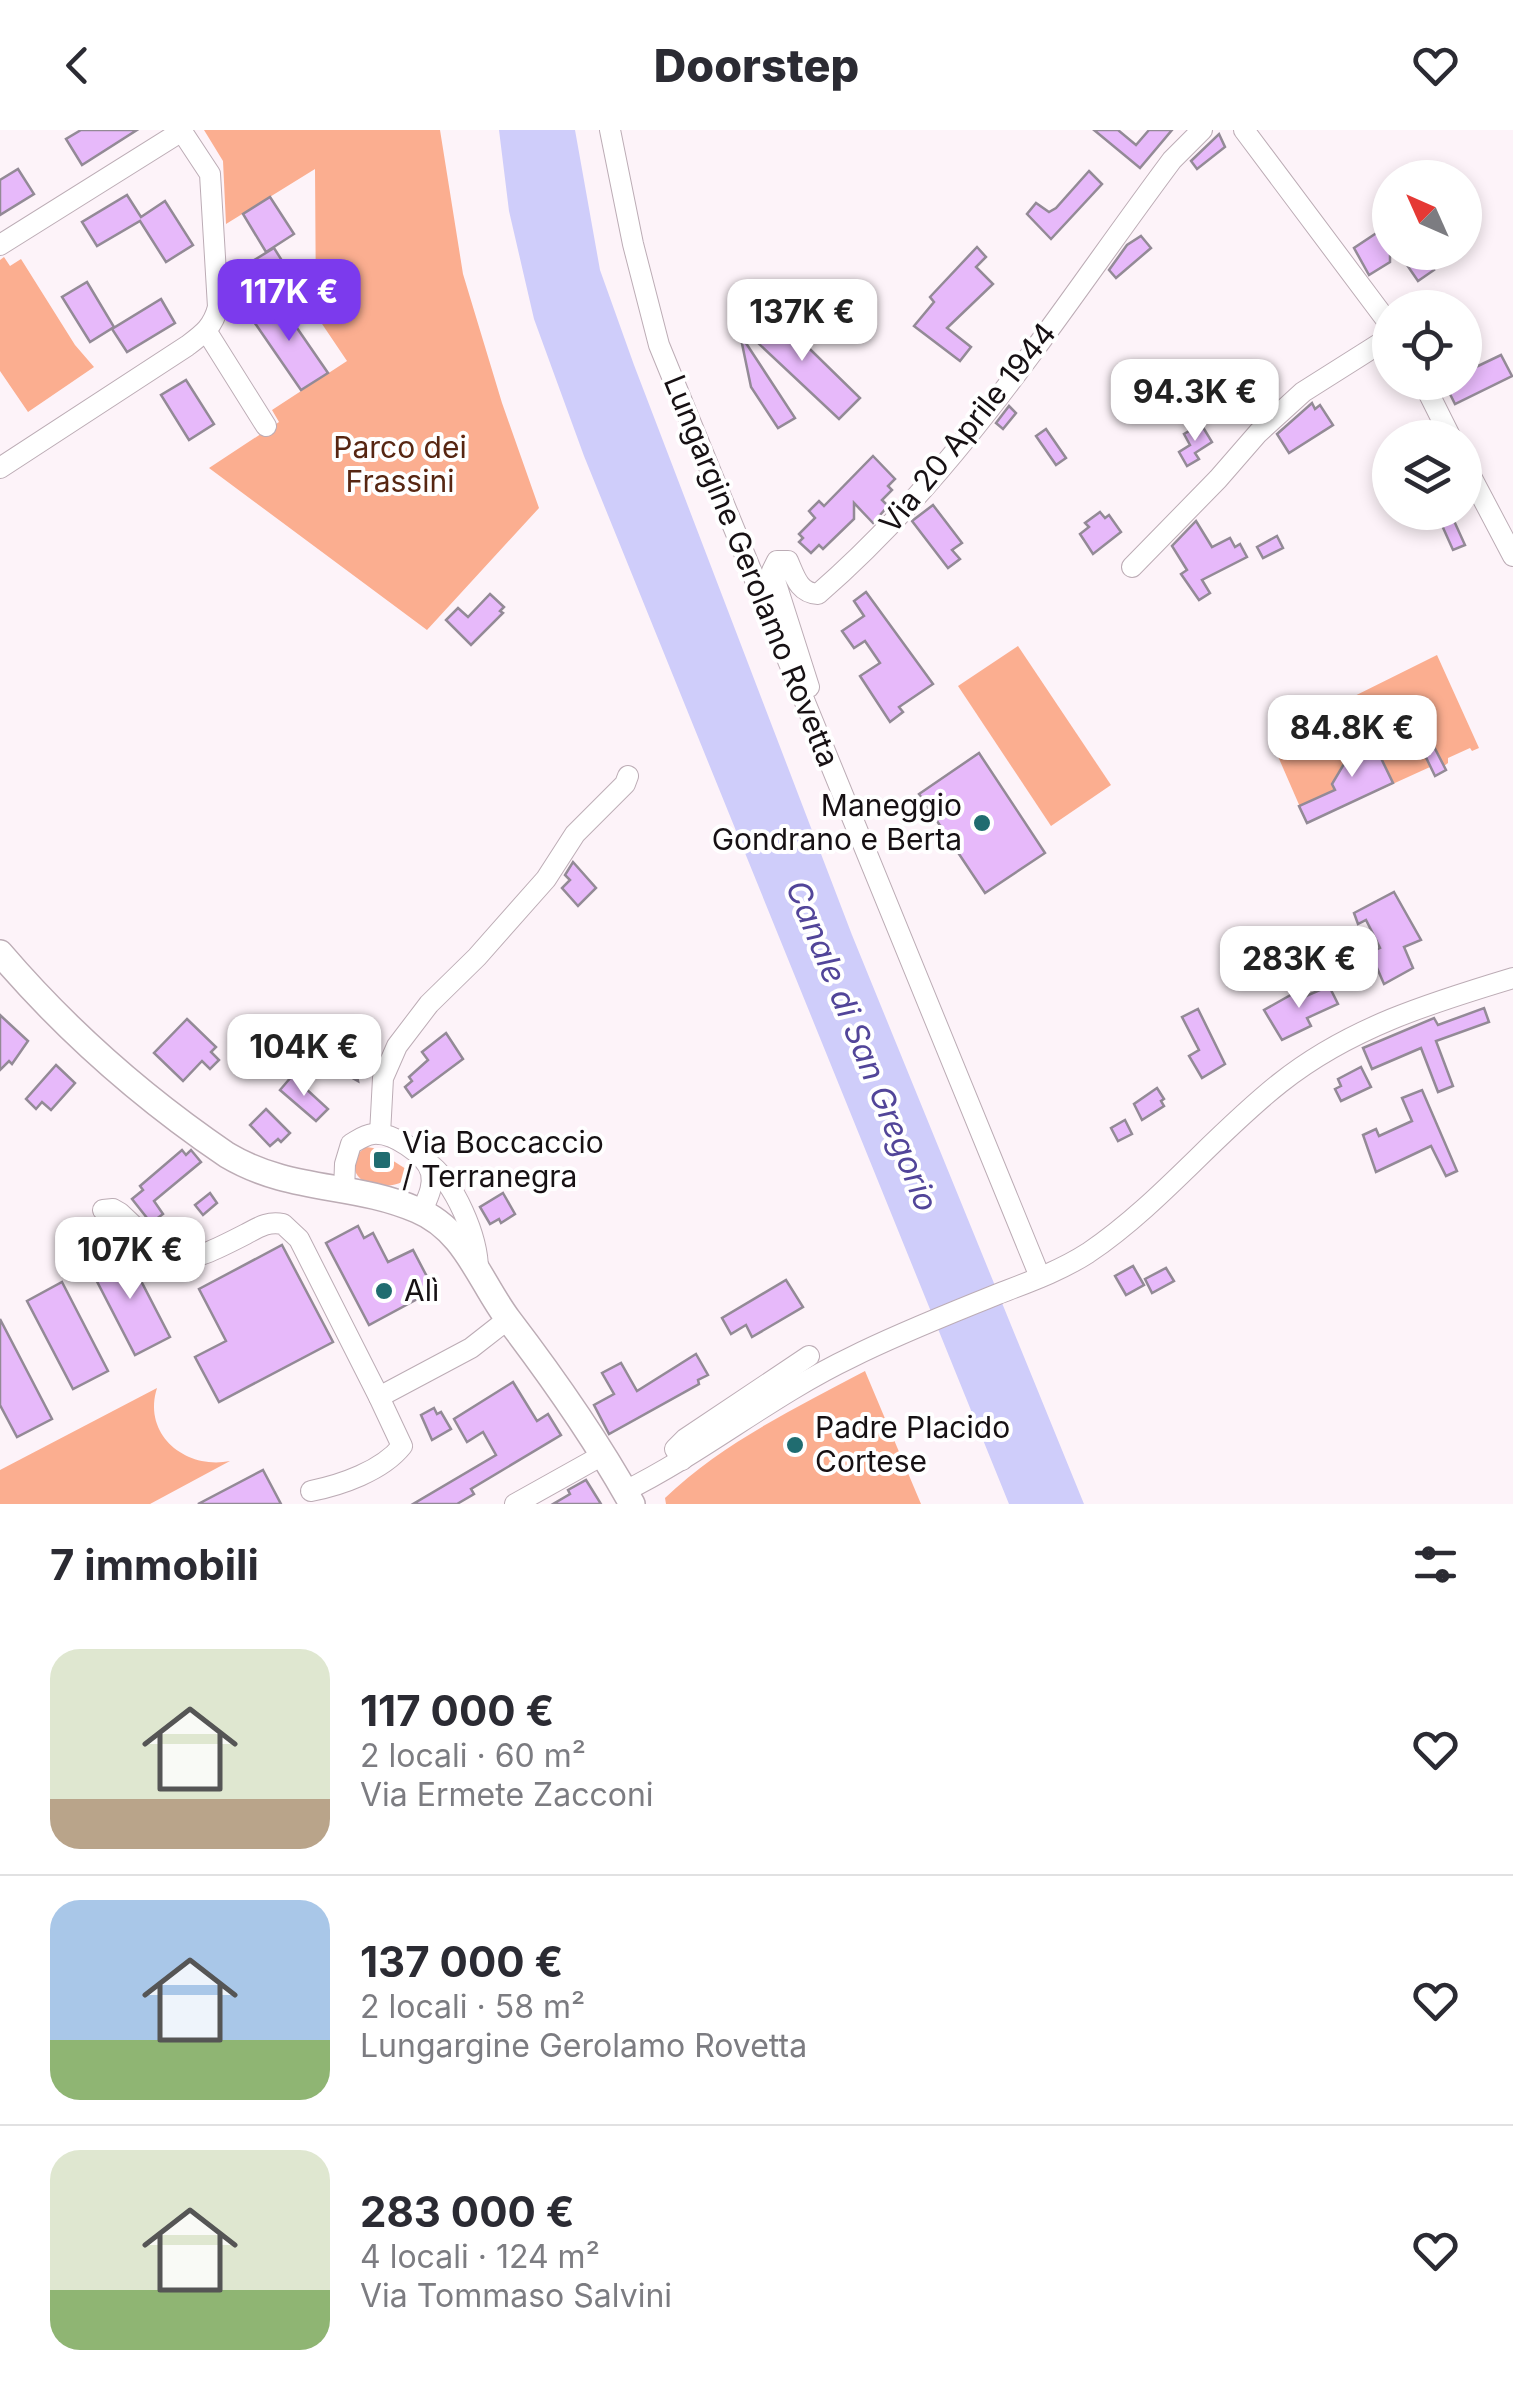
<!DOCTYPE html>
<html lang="it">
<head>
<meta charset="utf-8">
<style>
	:root { --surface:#fff; --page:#f7f7f7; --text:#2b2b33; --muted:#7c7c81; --line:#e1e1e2; --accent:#7c3aed }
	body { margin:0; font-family:Inter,sans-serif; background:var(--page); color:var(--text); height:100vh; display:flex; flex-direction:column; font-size:38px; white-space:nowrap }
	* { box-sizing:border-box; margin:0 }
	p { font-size:32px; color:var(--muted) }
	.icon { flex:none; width:55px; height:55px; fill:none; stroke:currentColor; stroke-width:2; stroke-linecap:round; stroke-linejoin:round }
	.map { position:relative; height:1374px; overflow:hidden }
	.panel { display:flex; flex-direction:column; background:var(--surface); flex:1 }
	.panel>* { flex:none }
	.needle { width:65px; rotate:315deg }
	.tools { position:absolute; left:1372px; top:30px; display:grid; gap:20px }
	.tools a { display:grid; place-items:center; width:110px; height:110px; border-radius:50%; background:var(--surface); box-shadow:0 5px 15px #0003; font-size:50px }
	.price { position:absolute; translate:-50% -85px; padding:0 22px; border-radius:20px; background:#fff; color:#222; font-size:32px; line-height:65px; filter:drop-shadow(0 2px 5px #0008) }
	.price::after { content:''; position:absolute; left:50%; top:60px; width:30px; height:22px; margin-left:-15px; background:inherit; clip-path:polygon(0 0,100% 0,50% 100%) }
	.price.active { background:var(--accent); color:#fff }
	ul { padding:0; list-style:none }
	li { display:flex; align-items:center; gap:30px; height:250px; padding:0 50px }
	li+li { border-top:2px solid var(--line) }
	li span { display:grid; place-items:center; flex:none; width:280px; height:200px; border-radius:30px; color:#555 }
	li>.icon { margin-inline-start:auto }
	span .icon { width:120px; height:120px; fill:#fffc; stroke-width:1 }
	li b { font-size:42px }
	h2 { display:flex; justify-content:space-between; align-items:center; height:120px; padding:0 50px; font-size:42px }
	header { display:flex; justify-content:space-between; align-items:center; height:130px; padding:0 50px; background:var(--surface); font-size:45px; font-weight:800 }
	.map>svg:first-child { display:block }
</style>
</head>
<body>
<header><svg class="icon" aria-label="back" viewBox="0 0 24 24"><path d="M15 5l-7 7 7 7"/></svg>Doorstep<svg class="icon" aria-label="heart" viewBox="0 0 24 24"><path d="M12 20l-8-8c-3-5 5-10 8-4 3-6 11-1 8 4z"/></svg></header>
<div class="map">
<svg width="1513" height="1374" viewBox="0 0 1513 1374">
	<rect width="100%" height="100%" fill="#fdf3f9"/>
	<!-- green -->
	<g fill="#fbae90">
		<path d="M204 0H440L463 144 502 273 539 378 427 500 209 338 279 292 272 280 347 231 316 185 315 39 226 94 223 31Z"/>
		<path d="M4 127 10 136 21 129 75 215 94 237 28 282 0 241V130Z"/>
		<path d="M1018 516 1111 655 1051 696 958 556Z"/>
		<path d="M1437 525 1479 618 1472 621 1470 618 1448 628V633L1444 636 1446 640 1435 646 1430 637 1307 693 1270 608Z"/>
		<path d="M366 1017 373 1018 406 1039 409 1047C399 1059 364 1060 356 1043 354 1038 355 1030 356 1025Z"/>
		<path d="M865 1241 921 1374H666L665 1368C722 1313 796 1278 865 1241Z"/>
		<path d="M157 1258C142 1305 186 1340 230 1331L150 1374H0V1340Z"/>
	</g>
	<!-- water -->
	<path fill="#cfcdfa" d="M499 0H575L600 140 634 235 852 805 1084 1374H1009L584 326 534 189 509 81Z"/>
	<!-- building -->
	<g fill="#e7b9fa" stroke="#938a96" stroke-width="2.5">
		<path d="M81 0H137L82 35 66 9Z"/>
		<path d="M1094 0H1118L1136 15 1149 0H1172L1140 38Z"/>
		<path d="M1219 4 1225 17 1197 39 1191 31Z"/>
		<path d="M18 39 34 64 0 85V50Z"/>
		<path d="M1089 41 1102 54 1051 109 1027 84 1036 73 1049 82 1056 78Z"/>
		<path d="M127 65 141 87 165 71 193 115 166 132 140 91 97 116 82 92Z"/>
		<path d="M270 67 294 104 266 122 243 84Z"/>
		<path d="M1390 94V132L1369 145 1354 118Z"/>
		<path d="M1141 106 1151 118 1116 148 1109 140 1127 115Z"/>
		<path d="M977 117 986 127 976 137 993 154 947 198 971 217 960 231 914 196 934 172 930 167Z"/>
		<path d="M274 118 298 156 270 173 246 135Z"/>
		<path d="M1398 122H1422L1434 140 1418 151Z"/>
		<path d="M87 152 114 197 90 212 62 167Z"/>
		<path d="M161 169 175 193 127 222 112 199Z"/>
		<path d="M277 169 328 243 301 260 250 186Z"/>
		<path d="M773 183 860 268 839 289 741 197Z"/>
		<path d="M740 204 795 288 778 298 751 257Z"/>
		<path d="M1465 210 1478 236 1501 225 1512 246 1455 274 1444 252H1465Z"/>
		<path d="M186 250 214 294 189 310 161 265Z"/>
		<path d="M1312 273 1315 279 1320 275 1333 295 1289 323 1277 304Z"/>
		<path d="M1009 276 1016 283 1003 299 996 293Z"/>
		<path d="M1201 294 1212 312 1195 323 1199 329 1187 336 1179 322 1190 315 1184 304Z"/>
		<path d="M1046 299 1066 328 1056 335 1036 306Z"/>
		<path d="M873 326 895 349 888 356 892 360 882 370 888 376 873 393 854 373V389L823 419 819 415 811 423 799 412 803 408 799 404 815 388 809 381 819 371 824 376Z"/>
		<path d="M933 375 962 413 952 420 960 429 948 438 912 391Z"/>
		<path d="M1100 382 1105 388 1109 385 1121 402 1093 424 1080 404 1089 397 1085 393Z"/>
		<path d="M1436 382H1450L1465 415 1453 420Z"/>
		<path d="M1196 391 1212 417 1230 408 1235 417 1240 414 1247 427 1202 450 1210 463 1199 470 1181 444 1187 440 1172 416Z"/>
		<path d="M1277 406 1283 418 1263 428 1257 417Z"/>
		<path d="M866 462 933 554 899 577 903 582 890 592 860 546 880 533 865 511 854 518 842 501 864 486 854 471Z"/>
		<path d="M490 464 504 477 500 481 503 483 471 515 446 490 458 478 468 487Z"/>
		<path d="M1345 569 1355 590 1341 596 1331 575Z"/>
		<path d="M1366 597 1393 653 1307 693 1299 676 1335 660 1332 654Z"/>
		<path d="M1429 607 1446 640 1435 646 1419 613Z"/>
		<path d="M979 623 1045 723 985 763 919 664Z"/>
		<path d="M573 732 596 758 578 776 562 758 570 750 565 745Z"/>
		<path d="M1394 762 1421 810 1404 817 1413 838 1384 854 1377 838 1337 855 1330 840 1380 818 1366 790 1358 794 1354 783Z"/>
		<path d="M1329 856 1338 874 1307 888 1311 896 1282 910 1264 880 1296 862 1299 869Z"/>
		<path d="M1484 878 1489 892 1436 911 1453 956 1438 962 1421 918 1372 939 1363 918 1434 888 1438 895Z"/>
		<path d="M1198 879 1225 934 1202 948 1189 926 1199 920 1182 887Z"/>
		<path d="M0 885 28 911 12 934 9 931 0 940Z"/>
		<path d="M187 889 216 917 211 922 219 930 210 939 202 931 183 951 154 923Z"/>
		<path d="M446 903 463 929 412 967 405 957 412 951 409 947 428 930 422 922Z"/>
		<path d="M314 909 318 913 321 909 336 923 343 910 374 927 367 939 362 936 357 946 358 951 322 931 302 951 285 934Z"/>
		<path d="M56 935 75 953 51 980 42 972 36 979 26 969Z"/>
		<path d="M1361 937 1371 957 1341 971 1335 959 1341 956 1338 949Z"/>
		<path d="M292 946 328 979 316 991 280 960Z"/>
		<path d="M1157 958 1164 969 1161 971 1164 976 1142 990 1134 974Z"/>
		<path d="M1422 960 1457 1041 1446 1046 1431 1016 1376 1042 1363 1005 1376 999 1379 1006 1412 991 1402 968Z"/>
		<path d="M266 979 290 1003 281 1012 278 1009 270 1016 250 995Z"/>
		<path d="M1125 990 1132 1004 1118 1011 1111 998Z"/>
		<path d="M182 1020 186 1025 191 1020 201 1032 154 1071 163 1084 151 1093 132 1069 143 1060 140 1056Z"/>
		<path d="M210 1063 217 1073 203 1085 195 1075Z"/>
		<path d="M503 1063 515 1084 501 1093 499 1089 490 1094 480 1077Z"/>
		<path d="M358 1096 364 1108 373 1103 388 1132 413 1120 434 1160 369 1195 326 1113Z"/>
		<path d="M282 1115 333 1212 219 1272 195 1227 226 1211 199 1159Z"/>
		<path d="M124 1118 170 1207 135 1225 89 1136Z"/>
		<path d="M1133 1136 1144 1155 1126 1165 1115 1146Z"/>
		<path d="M1166 1138 1174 1151 1152 1163 1145 1149Z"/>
		<path d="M786 1150 803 1177 752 1207 746 1195 731 1204 722 1188Z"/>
		<path d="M62 1152 108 1241 73 1259 27 1171Z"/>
		<path d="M0 1189 52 1289 17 1307 0 1275Z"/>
		<path d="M696 1224 708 1245 698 1250 699 1254 609 1304 594 1275 614 1264 602 1243 621 1233 637 1261Z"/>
		<path d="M513 1252 537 1291 548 1284 561 1305 471 1359 474 1364 457 1374H413L496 1325 483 1302 467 1312 454 1289Z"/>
		<path d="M434 1278 437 1284 441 1282 451 1299 432 1310 421 1285Z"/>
		<path d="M263 1340 281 1374H198Z"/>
		<path d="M586 1350 601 1374H553L570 1364 568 1360Z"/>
	</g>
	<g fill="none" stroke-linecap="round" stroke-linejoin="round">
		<defs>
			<g id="minor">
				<path d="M610 0 633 114 659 215 1040 1147"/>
				<path d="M1244 0 1390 195"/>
				<path d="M0 115 182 1"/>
				<path d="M207 202 266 296"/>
				<path d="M1423 252 1451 308"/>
				<path d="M1465 335 1513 426"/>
				<path d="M0 338 187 216C203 204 213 197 218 177L210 44 181 0"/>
				<path d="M1132 437 1218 349 1258 303 1303 262 1390 207"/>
				<path d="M809 557 772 441 777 431H788C795 447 799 463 818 464 960 341 1060 180 1172 30L1202 0"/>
				<path d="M380 1004 383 948 397 916 429 874 477 827 546 749 575 704 625 654 628 646"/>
				<path d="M427 1032C455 1052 478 1107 478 1140"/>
				<path d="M344 1061 345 1034 351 1014C358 1010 364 1005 373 1004 392 1002 426 1024 431 1043 434 1057 427 1069 422 1081"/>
				<path d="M103 1080 113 1079 120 1083C177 1137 176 1140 246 1104 259 1097 268 1091 283 1094L299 1109 379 1267 471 1218 508 1189"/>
				<path d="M682 1330 675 1319 685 1309 809 1226"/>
				<path d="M311 1361C341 1355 382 1341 402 1316L379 1267"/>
				<path d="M625 1361C704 1322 772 1265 852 1227 900 1203 949 1184 998 1164 1029 1152 1060 1141 1088 1123 1159 1075 1213 1006 1280 953 1349 898 1430 873 1513 848"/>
				<path d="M515 1374 601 1326"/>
			</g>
			<path id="tertiary" d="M0 823C66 900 143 968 227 1025 291 1063 352 1052 417 1080 465 1100 479 1150 508 1189 553 1248 596 1309 632 1374"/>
		</defs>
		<!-- minor casing -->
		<use href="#minor" stroke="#bcacb5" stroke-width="22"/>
		<!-- tertiary casing -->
		<use href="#tertiary" stroke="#bcacb5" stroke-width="28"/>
		<!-- minor -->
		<use href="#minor" stroke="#fff" stroke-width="20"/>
		<!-- tertiary -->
		<use href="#tertiary" stroke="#fff" stroke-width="25"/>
	</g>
	<!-- markers -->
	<g fill="#206c70" stroke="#fff" stroke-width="4">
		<circle cx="982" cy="693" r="10"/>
		<rect x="372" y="1020" width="20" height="20" rx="5"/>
		<circle cx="384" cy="1161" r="10"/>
		<circle cx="795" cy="1315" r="10"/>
	</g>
	<g text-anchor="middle" stroke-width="8" stroke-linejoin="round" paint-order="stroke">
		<!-- street labels -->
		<g font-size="30" fill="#171114" stroke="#fff">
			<text transform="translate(968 298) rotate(-51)" y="10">Via 20 Aprile 1944</text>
			<text transform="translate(751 441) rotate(68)" y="10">Lungargine Gerolamo Rovetta</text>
		</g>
		<!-- park labels -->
		<g font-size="30" fill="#572612" stroke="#fff">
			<text x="400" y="328">Parco dei<tspan x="400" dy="34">Frassini</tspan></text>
		</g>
		<!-- poi labels -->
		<g font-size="30" fill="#171114" stroke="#fff" text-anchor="start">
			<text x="962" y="686" text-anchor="end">Maneggio<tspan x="962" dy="34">Gondrano e Berta</tspan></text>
			<text x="402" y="1023">Via Boccaccio<tspan x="402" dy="34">/ Terranegra</tspan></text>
			<text x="404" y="1171">Alì</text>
			<text x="815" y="1308">Padre Placido<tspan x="815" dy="34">Cortese</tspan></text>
		</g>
		<!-- water labels -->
		<g font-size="32" font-style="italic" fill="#524599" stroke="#fff">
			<text transform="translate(862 916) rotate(68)" y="11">Canale di San Gregorio</text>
		</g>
	</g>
</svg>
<div class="tools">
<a><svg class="needle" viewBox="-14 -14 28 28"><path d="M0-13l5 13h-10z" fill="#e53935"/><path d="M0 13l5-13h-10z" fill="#7c7c81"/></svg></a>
<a><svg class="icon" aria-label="locate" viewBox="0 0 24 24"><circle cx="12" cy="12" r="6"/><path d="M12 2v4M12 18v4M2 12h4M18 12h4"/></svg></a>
<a><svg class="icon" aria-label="layers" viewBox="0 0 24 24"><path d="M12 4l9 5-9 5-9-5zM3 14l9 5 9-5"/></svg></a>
</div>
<b class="price active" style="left:289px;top:214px">117K €</b>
<b class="price" style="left:802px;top:234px">137K €</b>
<b class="price" style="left:1195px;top:314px">94.3K €</b>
<b class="price" style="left:1352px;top:650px">84.8K €</b>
<b class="price" style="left:1299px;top:881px">283K €</b>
<b class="price" style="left:304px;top:969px">104K €</b>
<b class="price" style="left:130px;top:1172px">107K €</b>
</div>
<section class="panel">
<h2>7 immobili<svg class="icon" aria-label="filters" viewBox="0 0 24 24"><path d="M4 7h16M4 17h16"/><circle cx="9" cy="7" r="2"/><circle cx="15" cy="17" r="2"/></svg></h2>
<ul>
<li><span style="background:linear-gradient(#dfe7d0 75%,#b9a48a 0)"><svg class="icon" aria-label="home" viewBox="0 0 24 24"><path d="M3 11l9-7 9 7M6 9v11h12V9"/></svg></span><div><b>117 000 €</b><p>2 locali · 60 m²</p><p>Via Ermete Zacconi</p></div><svg class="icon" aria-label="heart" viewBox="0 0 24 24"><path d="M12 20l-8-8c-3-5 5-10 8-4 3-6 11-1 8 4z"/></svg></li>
<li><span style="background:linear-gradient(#a9c7e8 70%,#8fb573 0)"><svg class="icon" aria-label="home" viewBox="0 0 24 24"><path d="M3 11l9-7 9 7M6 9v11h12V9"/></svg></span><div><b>137 000 €</b><p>2 locali · 58 m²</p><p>Lungargine Gerolamo Rovetta</p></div><svg class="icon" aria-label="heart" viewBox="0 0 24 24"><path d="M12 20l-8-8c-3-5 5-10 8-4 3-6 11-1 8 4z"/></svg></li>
<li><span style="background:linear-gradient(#dfe7d0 70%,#8fb573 0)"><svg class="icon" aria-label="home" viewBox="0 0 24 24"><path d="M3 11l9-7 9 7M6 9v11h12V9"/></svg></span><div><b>283 000 €</b><p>4 locali · 124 m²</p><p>Via Tommaso Salvini</p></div><svg class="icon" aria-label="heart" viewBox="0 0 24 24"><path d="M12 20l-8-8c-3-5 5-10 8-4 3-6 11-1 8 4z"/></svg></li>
</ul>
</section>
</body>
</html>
